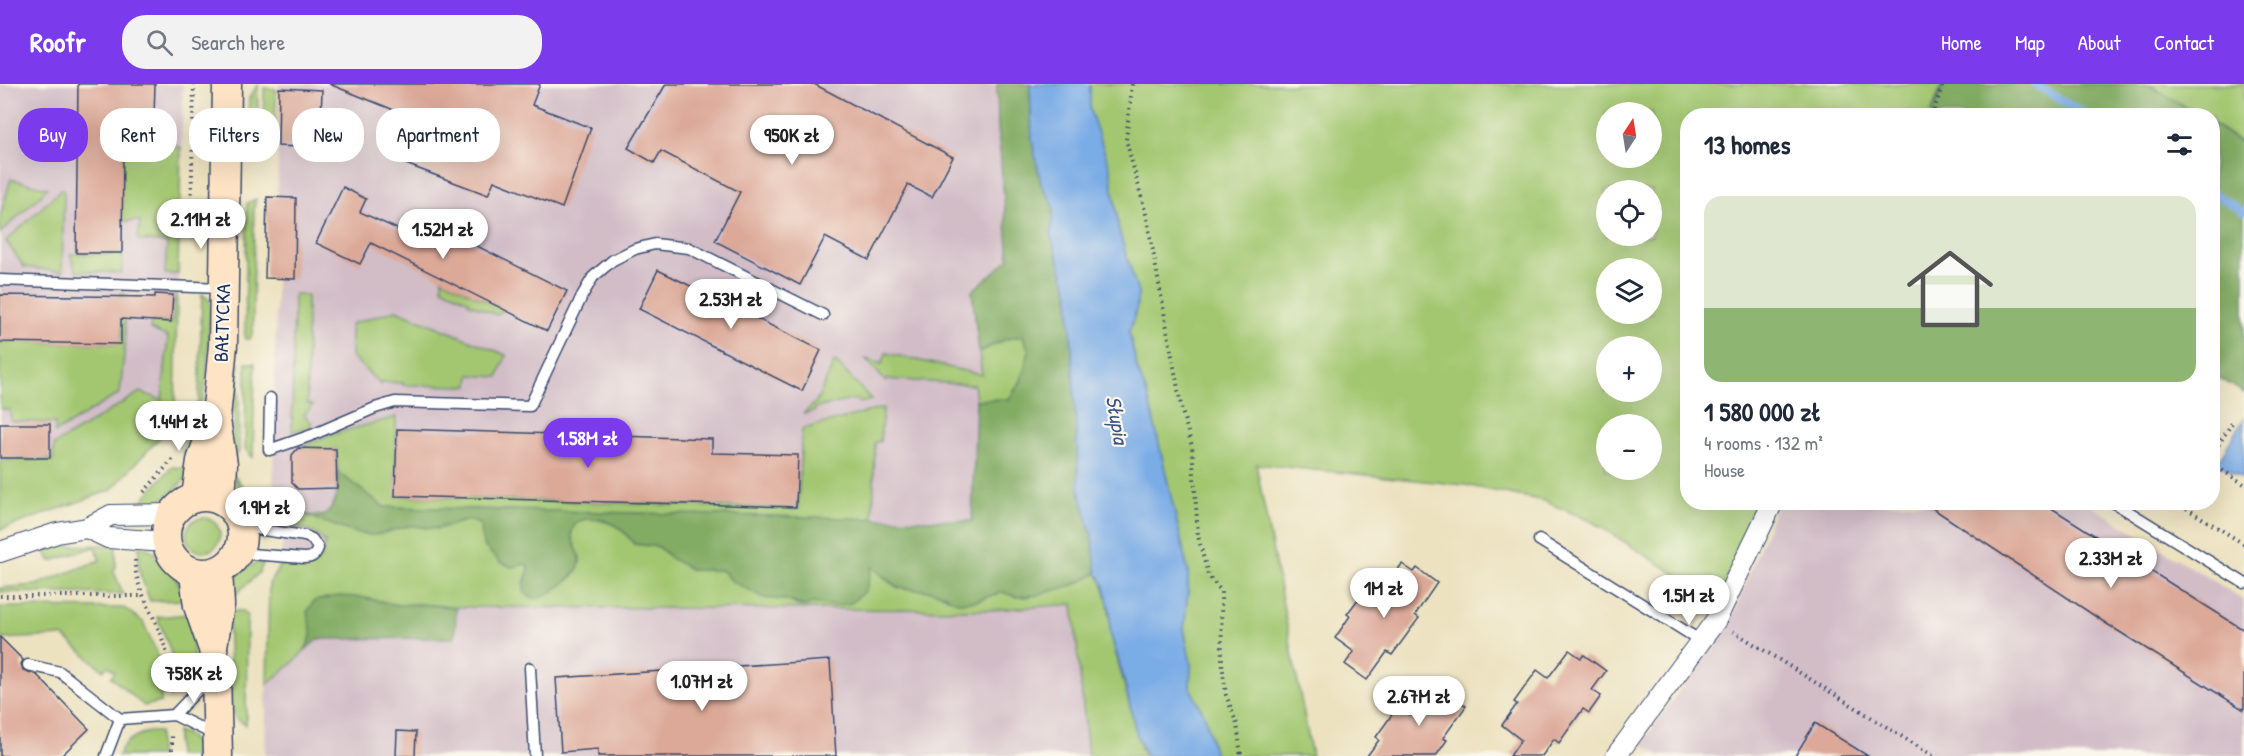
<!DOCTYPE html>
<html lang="en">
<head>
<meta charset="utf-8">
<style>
	:root { --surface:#fff; --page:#f2f2f3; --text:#1f2937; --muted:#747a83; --line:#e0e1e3; --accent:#7c3aed }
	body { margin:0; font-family:"Patrick Hand",sans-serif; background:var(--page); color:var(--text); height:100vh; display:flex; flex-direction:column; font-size:22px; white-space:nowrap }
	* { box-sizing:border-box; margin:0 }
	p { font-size:20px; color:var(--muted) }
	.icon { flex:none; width:33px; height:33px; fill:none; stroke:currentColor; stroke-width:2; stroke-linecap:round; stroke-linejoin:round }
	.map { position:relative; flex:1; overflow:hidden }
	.side { position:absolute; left:1680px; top:24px; width:540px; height:402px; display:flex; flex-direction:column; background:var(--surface); border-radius:24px; box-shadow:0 6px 24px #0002 }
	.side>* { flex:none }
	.hud { position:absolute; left:18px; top:24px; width:570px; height:54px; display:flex; gap:12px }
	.needle { width:39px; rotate:12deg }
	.controls { position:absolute; left:1596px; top:18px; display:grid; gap:12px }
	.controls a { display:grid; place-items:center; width:66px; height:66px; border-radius:50%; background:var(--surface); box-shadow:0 6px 24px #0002; font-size:30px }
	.price { position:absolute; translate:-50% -51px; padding:0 14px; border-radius:21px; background:#fff; color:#222; font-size:20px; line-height:39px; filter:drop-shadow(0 2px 3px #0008) }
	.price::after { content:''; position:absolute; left:50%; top:36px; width:18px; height:14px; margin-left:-9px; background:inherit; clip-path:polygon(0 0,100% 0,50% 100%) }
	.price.active { background:var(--accent); color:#fff }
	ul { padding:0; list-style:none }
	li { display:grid; align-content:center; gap:12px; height:318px; padding:0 24px }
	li+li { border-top:2px solid var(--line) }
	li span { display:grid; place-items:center; height:186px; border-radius:18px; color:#555 }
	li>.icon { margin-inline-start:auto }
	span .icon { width:108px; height:108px; fill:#fffc; stroke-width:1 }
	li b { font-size:26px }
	h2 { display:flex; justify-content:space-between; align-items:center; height:72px; padding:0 24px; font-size:26px }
	.pill { padding:0 21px; border-radius:24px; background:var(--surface); box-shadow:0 6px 24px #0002; font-size:21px; line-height:54px }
	.pill.active { background:var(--accent); color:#fff }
	header { display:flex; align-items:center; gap:36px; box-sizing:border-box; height:84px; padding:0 30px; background:var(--accent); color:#fff }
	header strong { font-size:28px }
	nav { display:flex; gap:33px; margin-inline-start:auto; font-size:21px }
	.search { width:420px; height:54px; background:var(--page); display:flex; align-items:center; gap:15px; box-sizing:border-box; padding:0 21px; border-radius:24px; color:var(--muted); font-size:22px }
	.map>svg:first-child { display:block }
</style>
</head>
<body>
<header>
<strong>Roofr</strong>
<div class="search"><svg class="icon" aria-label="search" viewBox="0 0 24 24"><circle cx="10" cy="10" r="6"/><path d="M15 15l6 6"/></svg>Search here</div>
<nav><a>Home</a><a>Map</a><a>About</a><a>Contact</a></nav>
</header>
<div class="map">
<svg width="2244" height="672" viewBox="0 0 2244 672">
	<rect width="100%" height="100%" fill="#fbf7ec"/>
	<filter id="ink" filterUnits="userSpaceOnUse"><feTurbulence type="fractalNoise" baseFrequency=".0167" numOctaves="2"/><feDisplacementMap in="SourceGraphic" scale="12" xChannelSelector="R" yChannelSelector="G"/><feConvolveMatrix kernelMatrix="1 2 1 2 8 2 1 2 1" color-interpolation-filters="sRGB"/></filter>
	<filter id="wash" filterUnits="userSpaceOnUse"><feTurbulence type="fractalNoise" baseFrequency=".008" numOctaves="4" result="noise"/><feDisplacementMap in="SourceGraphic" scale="24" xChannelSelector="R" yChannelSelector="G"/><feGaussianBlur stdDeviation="1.35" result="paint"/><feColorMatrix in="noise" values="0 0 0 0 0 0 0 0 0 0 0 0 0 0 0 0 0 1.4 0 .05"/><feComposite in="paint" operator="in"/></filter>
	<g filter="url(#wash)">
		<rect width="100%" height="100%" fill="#ece2c0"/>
		<!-- industrial -->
		<g fill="#d2bdc7">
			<path d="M0 0H183L175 337 111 406 0 446Z"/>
			<path d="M279 0H997L998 43 1009 167 993 525 1073 520 1088 672H265L269 500 280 481 284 443 282 435 273 422Z"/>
			<path d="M1777 419H2087L2244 516V672H1661L1642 660 1735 527Z"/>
		</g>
		<!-- green -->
		<g fill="#a3c771" stroke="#5f7b68" stroke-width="1.5" fill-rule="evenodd">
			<path d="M1090 0H1942L1930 31 1688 32V418L1756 419 1718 517 1593 438 1544 417 1465 401 1256 380 1312 672H1215L1205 632 1190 604 1191 581 1184 545 1188 507V487L1149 316 1137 284 1129 248 1136 227 1138 209 1119 147 1115 116 1090 26ZM1606 28H1652V74H1606ZM1606 106H1652V152H1606ZM1606 184H1652V230H1606ZM1606 262H1652V308H1606ZM1606 340H1652V386H1606Z"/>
			<path d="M2148 0H2244V60L2213 40 2212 32 2198 31Z"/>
			<path d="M258 1 257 64H248L249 14Z"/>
			<path d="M264 4 276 5 275 64 263 63Z"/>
			<path d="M123 12 134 13 132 63H181L178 190H165L167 159 138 156 140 137H122Z"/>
			<path d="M11 95 47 104 44 108 0 149V132Z"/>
			<path d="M62 105 64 108 62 188 24 183 6 157Z"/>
			<path d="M256 115 254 124 253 248 250 255H245L247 119Z"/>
			<path d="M70 170H122V189L76 187Z"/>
			<path d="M442 195 504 226 497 231 468 219 469 217 442 204Z"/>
			<path d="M121 209H125V260L120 309 55 349V339L11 337 10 326 0 325V258L121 260Z"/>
			<path d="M202 210 210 216 207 289 194 370 182 369 199 315Z"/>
			<path d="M294 210 307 211V320L313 321 304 331 312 339 309 343 292 348Z"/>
			<path d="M175 211H177L175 337 111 406 0 446V376H53L54 361 140 308 162 316 168 253 150 245 151 238 172 239Z"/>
			<path d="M396 226 506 271 498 293 470 291 469 302 403 301V299L381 298V301L351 272V240Z"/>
			<path d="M1023 252 1029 267 1021 297 1009 315 976 316 974 301 887 295 886 298 866 275 882 280 886 269 982 291 979 268 1006 255Z"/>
			<path d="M835 277 872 316 859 319 857 315 815 324V327L803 330 816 318Z"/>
			<path d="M246 279H255L253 374 245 365Z"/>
			<path d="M239 280V368L235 373H232L234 339 233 284Z"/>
			<path d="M883 324 880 358H875L873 435 384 423 338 388 336 365 298 364 330 351 396 333V412L798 425 802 345Z"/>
			<path d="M172 383 192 385C180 403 163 421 140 423L144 414Z"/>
			<path d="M233 390 266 432 269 439C247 428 239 413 233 390Z"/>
			<path d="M273 422 292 425 333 441 371 451 394 444 413 442 436 445 470 436 481 441 511 483 527 480 529 485 524 500 549 509C559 502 576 494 579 481 583 469 571 460 571 450 571 429 602 435 614 441 623 445 628 452 634 460L659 463 672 475 714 486 725 487 727 493 764 514 787 516 798 522H804L811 519 829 521 870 489 872 483C881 489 889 501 900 504 916 508 934 502 947 514L985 513 1002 508 1025 513 1076 500 1097 489C1108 508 1110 526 1110 548L1141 664 1146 672H1088L1073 520 993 526 456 523 418 520 398 521 360 513 325 514 309 536C321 564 285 584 267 600L269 500 280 481C302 483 324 487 325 458 315 447 299 442 284 443L282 435Z"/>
			<circle cx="203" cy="451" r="17"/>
			<path d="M116 461V484L113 485 123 510 0 508V504L36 501 100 476 95 463 51 477 46 470 48 465 53 462Z"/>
			<path d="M139 461C165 469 176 492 186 516L150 517 139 487Z"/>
			<path d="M264 478 259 489 236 510 231 512V500C238 488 250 479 264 478Z"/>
			<path d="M0 523 124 524 143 538 159 575 162 594 161 618 144 622 111 593 115 588 108 582 103 586 63 552 0 555Z"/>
			<path d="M228 527H243L247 532 246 641 236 635 231 623Z"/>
			<path d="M189 530C193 558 202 590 176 610 178 580 168 560 157 533Z"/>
			<path d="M177 647C190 650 197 659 197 672H177Z"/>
			<path d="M149 648H159V672H118C123 658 135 651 149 648Z"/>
		</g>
		<!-- forest -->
		<g fill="#82ac63" stroke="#4e6e60" stroke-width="1.5">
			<path d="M997 0H1030L1032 56 1041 100 1054 122 1051 152 1069 209 1079 406 1092 452 1097 489 1076 500 1037 511 1017 513 1002 508 976 517 957 518 943 510 931 507 899 504 872 483 866 506 851 519 835 522 812 519 804 522 787 516 764 514 732 497 722 486H692L672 475 659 463 634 460C628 452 623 446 615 441 603 434 575 429 572 448 570 458 581 467 580 478 579 490 548 514 535 514 530 514 528 511 524 508V500L529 485 527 480 511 483 500 478 483 461 481 441C468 431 452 443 437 444 428 445 418 441 409 442 397 444 385 450 373 451 357 452 322 437 306 431L323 432C338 421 338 406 338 388L384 423 972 437 976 316 1009 315 1021 297 1029 267 1023 252 1006 255 979 268 972 207 1009 175 998 43Z"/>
			<path d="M1943 0H2148L2198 31H1932Z"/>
			<path d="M2213 40 2244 60V309L2213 290Z"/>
			<path d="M338 512 360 513 398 521 418 520 456 523 455 554 318 555 304 567C316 549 311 547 307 528L314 517Z"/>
		</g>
		<!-- water -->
		<g fill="#7aace6" stroke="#4a6ea2" stroke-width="1.5">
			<path d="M1030 0H1090V26L1110 84 1119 147 1138 209 1136 227 1129 248 1137 284 1149 316 1188 487V507L1184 545 1191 581 1190 604 1205 632 1215 672H1146L1137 652 1122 588 1110 548V528L1104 501 1097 489 1092 452 1079 406 1069 209 1051 152 1054 122 1041 100 1032 56Z"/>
			<path d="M2244 335V395L2217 379Z"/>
		</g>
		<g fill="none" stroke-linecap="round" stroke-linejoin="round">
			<!-- stream -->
			<g stroke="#7aace6" stroke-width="8">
				<path d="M2034 0 2088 32"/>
				<path d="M2212 108 2244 128"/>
			</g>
		</g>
		<g id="blocks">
			<!-- building -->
			<g fill="#dca898">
				<path d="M78 0H155L153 63H123L122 169H76Z"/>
				<path d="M329 0H540L532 21 591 44 562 124 494 97 488 111 403 79 419 36Z"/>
				<path d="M666 0H814L953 73 932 113 908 101 869 176 825 153 800 201 715 157 740 108 661 67 654 79 628 64Z"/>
				<path d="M279 4 322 6 320 64 278 62Z"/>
				<path d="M343 103 366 115 360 128 408 150 417 132 567 207 547 247 371 159 360 180 316 159Z"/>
				<path d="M267 113 296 114 295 195 265 194Z"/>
				<path d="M658 186 821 266 802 307 639 225Z"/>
				<path d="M155 210 173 211 171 238 121 235V260L0 258V211L155 213Z"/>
				<rect x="0" y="340" width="50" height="34"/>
				<path d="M397 345 712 355V369L798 371 796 423 395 412Z"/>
				<path d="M298 364 336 365 337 404 298 405 292 399V371Z"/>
				<path d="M1923 418H2042L2244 546V626L2107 540Z"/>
				<path d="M1402 480 1414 488 1417 484 1437 499 1415 531 1419 534 1392 571 1387 568 1367 596 1345 580 1354 568 1335 554 1350 532 1347 530 1370 499 1381 507Z"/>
				<path d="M0 553 23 576 21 580 23 586 37 591 89 645 61 672H0Z"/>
				<path d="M1569 566 1581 574 1584 571 1606 587 1592 606 1601 612 1589 629 1583 625 1559 659 1554 655 1542 672H1510L1521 656 1502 641 1517 620 1514 618 1537 586 1548 594Z"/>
				<path d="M830 576 836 672H598V665L561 668 556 594Z"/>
				<path d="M1431 603 1442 610 1445 607 1466 622 1443 654 1447 656 1436 672H1367L1379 656 1376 653 1398 622 1410 631Z"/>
				<path d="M1815 639 1868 672H1795Z"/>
				<path d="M397 647 416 648 415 672H396Z"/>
			</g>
		</g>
	</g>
	<g filter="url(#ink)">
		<use href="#blocks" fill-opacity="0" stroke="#3a4a6d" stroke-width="1.5"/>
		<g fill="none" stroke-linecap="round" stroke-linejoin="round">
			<defs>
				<g id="lane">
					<path d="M0 196 222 204"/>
					<path d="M270 314 269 366 312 351 375 324 395 318 530 322 582 212 593 193 613 176 635 165 655 160 689 164 823 231"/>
					<path d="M2113 418 2244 499"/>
					<path d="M1539 456 1701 557"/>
					<path d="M238 469 304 474C312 474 315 472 318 464L312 455 305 452 242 443"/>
					<path d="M28 581 60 588 120 635 174 631 215 651"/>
					<path d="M530 584 535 672"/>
					<path d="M174 631 212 591"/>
					<path d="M106 672 120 635"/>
				</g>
				<g id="street">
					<path d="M166 458 108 454 87 444 111 431 171 430"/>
					<path d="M0 468 57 449 87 444"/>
					<path d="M1616 672 1716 536 1773 418"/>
				</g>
				<g id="secondary">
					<path d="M216 336 223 380 221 417"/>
					<circle cx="204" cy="451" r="38"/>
					<path d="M196 413 201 377 216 334 223 261 227 0"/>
					<path d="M194 490 198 522 213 565 216 587 218 672"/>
					<path d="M213 562 220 521 218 488"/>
				</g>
			</defs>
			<!-- lane casing -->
			<use href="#lane" stroke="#3a4a6d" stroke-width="13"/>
			<!-- street casing -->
			<use href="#street" stroke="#3a4a6d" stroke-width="22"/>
			<!-- secondary casing -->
			<use href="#secondary" stroke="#3a4a6d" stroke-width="31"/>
			<!-- path -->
			<g stroke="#3a4a6d" stroke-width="4" stroke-dasharray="1.5 4.5" stroke-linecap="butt">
				<path d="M194 0 191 130 197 150"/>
				<path d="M1132 0 1126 56 1147 134 1182 327 1192 362 1198 452 1208 491 1221 507 1222 579 1226 611 1237 640 1241 672"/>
				<path d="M1932 32 1943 0"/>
				<path d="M2212 371 2232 339"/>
				<path d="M2212 380 2244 400"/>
				<path d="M144 408 173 375"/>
				<path d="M2176 418 2244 460"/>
				<path d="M135 476C134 492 142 509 149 524 162 551 173 579 172 608"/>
				<path d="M0 512H143"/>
				<path d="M1733 547 1933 672"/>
				<path d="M172 672V649"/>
			</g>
			<!-- lane -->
			<use href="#lane" stroke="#fff" stroke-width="10"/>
			<!-- street -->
			<use href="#street" stroke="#fff" stroke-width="20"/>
			<!-- secondary -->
			<use href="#secondary" stroke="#fee4c5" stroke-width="28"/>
		</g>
	</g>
	<g text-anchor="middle" stroke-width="4.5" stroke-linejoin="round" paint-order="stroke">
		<!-- street labels -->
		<g font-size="20" fill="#1b2f5e" stroke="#fbf7ec">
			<text transform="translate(222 239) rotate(-88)" y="7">BAŁTYCKA</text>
		</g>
		<!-- water labels -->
		<g font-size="21" font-style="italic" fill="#385487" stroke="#fbf7ec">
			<text transform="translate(1117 336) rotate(80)" y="7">Słupia</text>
		</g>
	</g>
</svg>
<div class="controls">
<a><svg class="needle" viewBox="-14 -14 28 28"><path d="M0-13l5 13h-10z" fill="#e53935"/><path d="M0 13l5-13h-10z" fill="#747a83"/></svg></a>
<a><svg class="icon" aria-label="locate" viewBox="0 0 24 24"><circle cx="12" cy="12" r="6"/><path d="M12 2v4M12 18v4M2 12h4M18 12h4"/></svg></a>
<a><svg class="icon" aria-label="layers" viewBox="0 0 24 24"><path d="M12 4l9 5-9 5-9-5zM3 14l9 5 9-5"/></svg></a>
<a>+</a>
<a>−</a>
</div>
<b class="price" style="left:792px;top:82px">950K zł</b>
<b class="price" style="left:201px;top:166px">2.11M zł</b>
<b class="price" style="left:443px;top:176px">1.52M zł</b>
<b class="price" style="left:731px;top:246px">2.53M zł</b>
<b class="price" style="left:179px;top:368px">1.44M zł</b>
<b class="price active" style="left:588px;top:385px">1.58M zł</b>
<b class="price" style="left:265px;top:454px">1.9M zł</b>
<b class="price" style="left:2111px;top:505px">2.33M zł</b>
<b class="price" style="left:1384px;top:535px">1M zł</b>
<b class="price" style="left:1689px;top:542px">1.5M zł</b>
<b class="price" style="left:194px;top:620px">758K zł</b>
<b class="price" style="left:702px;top:628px">1.07M zł</b>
<b class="price" style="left:1419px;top:643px">2.67M zł</b>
<div class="hud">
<a class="pill active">Buy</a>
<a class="pill">Rent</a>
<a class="pill">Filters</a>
<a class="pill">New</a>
<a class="pill">Apartment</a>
</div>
<section class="side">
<h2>13 homes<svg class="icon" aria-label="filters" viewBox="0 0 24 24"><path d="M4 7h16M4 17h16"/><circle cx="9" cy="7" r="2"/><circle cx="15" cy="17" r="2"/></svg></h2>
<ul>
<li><span style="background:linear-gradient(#dfe7d0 60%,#8fb573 0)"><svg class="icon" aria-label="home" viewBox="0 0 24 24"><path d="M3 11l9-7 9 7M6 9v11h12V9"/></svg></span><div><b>1 580 000 zł</b><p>4 rooms · 132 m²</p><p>House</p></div></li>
</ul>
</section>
</div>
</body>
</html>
